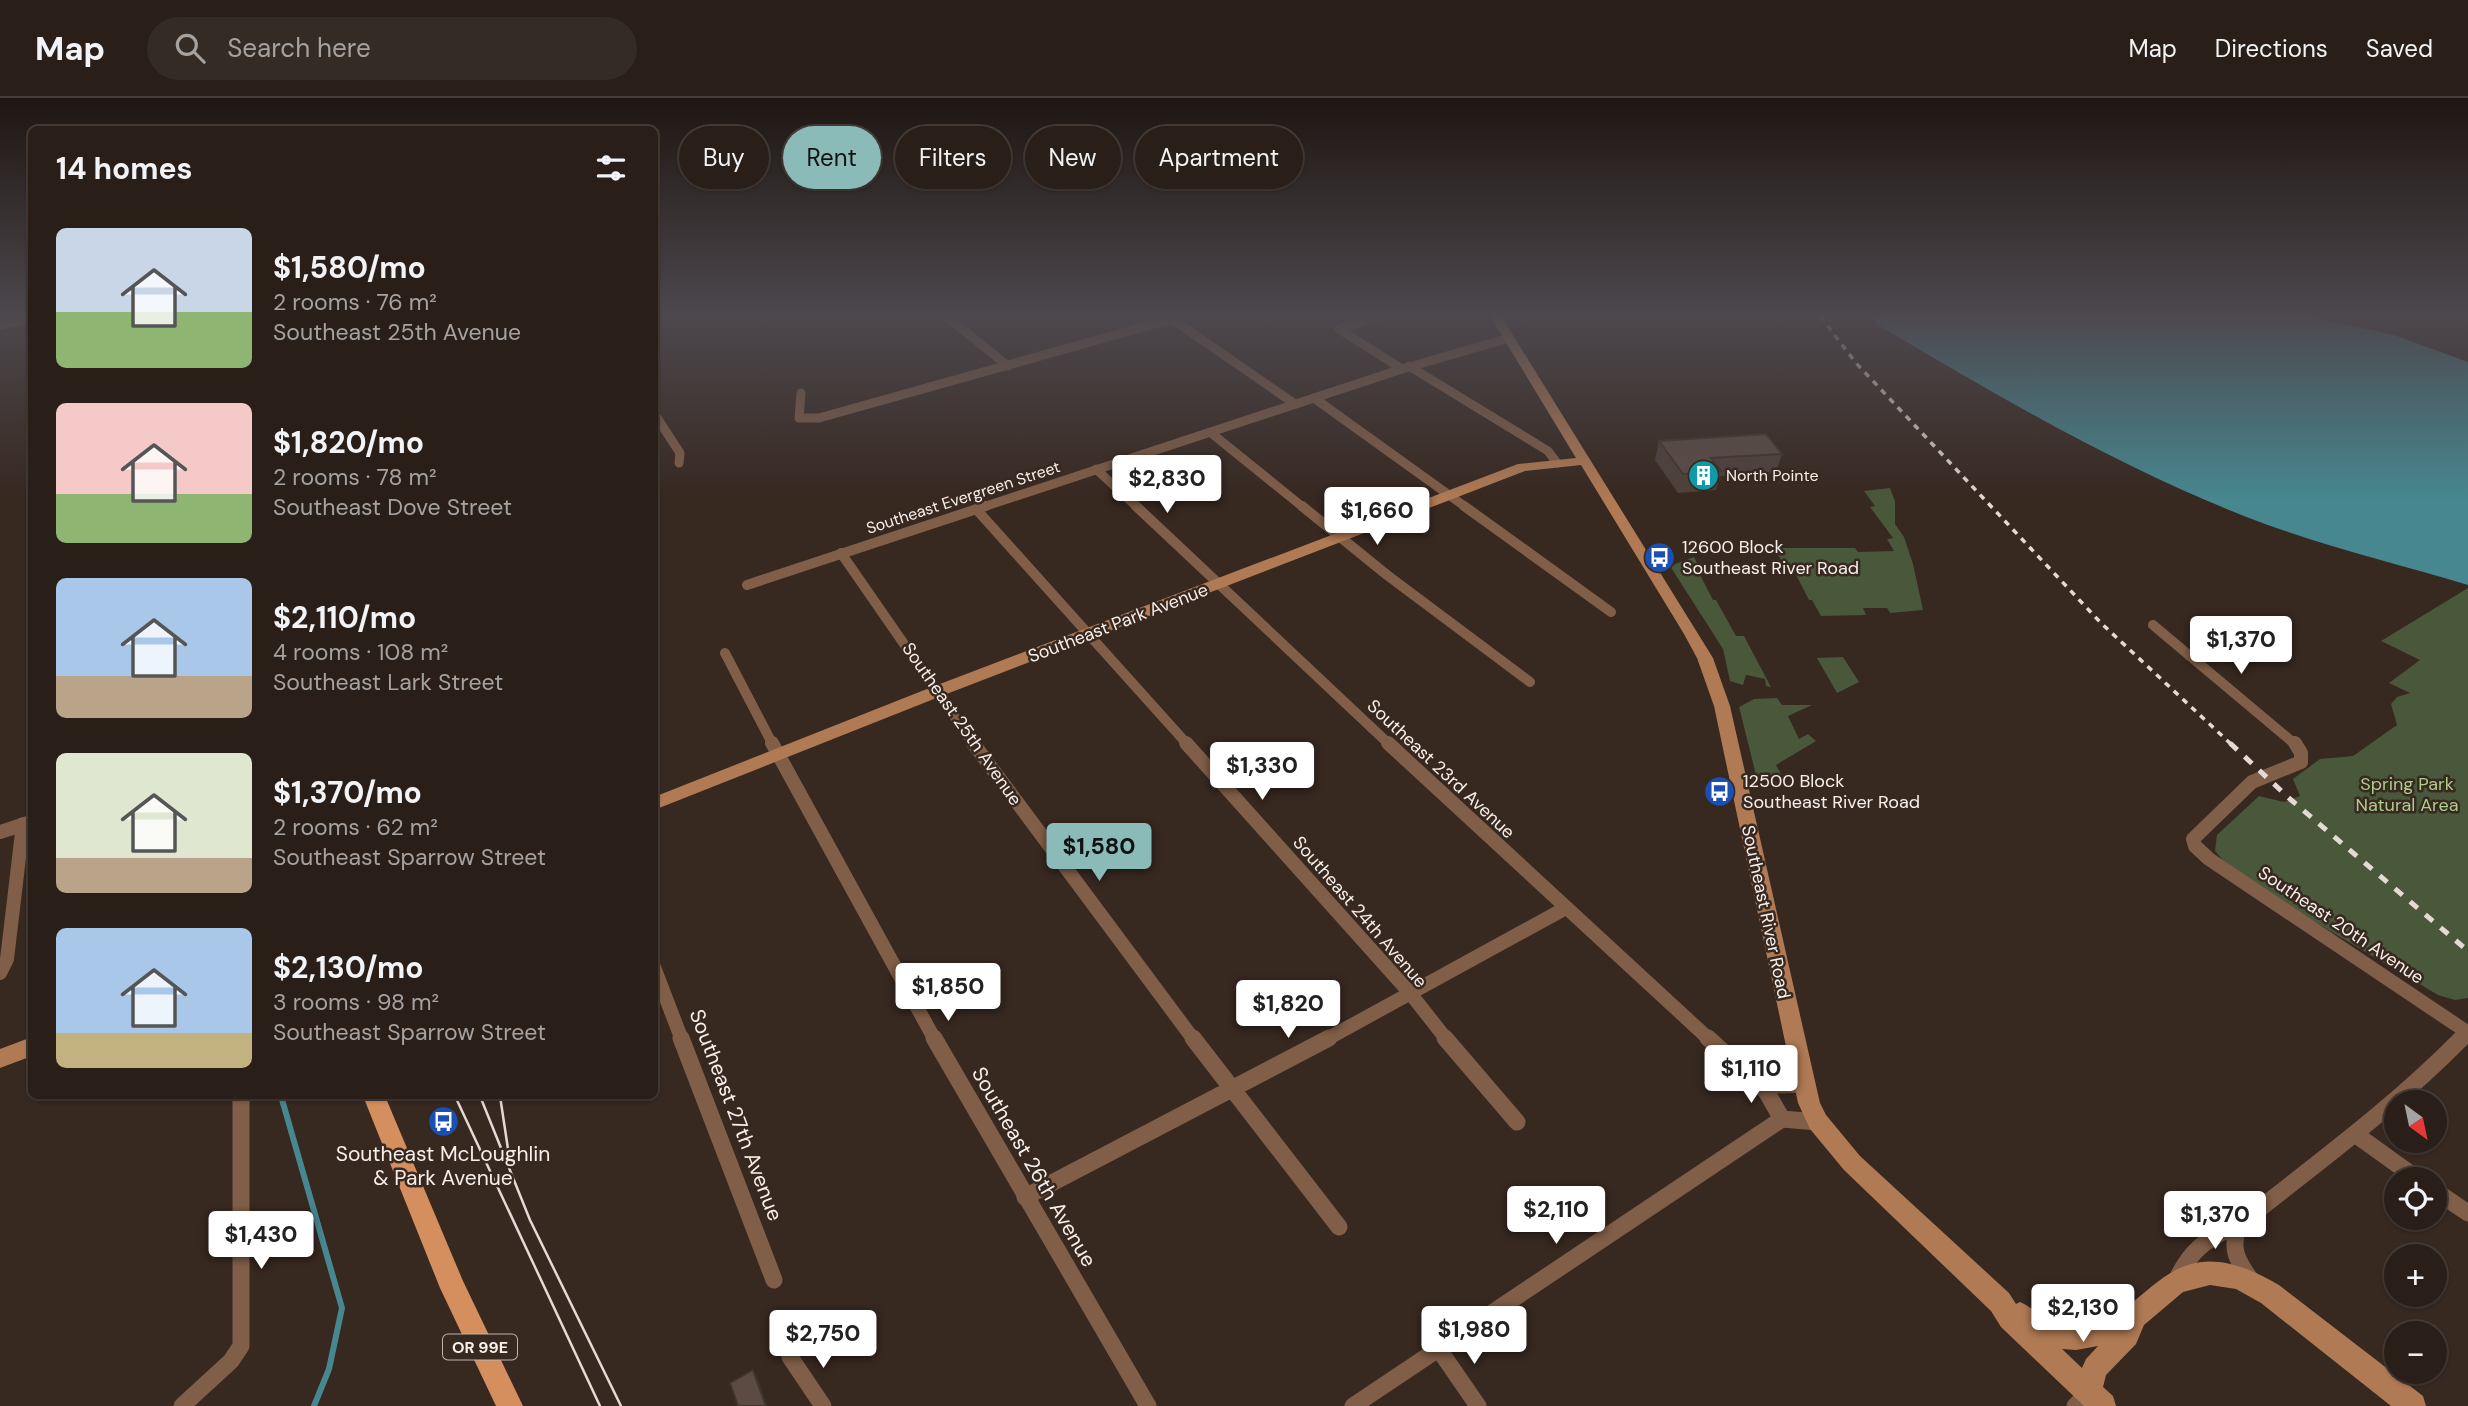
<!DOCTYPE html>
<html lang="en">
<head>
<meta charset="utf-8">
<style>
	:root { --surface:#291e18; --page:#352b25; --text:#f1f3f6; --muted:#a5a2a2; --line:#453c37; --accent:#8bbbb9 }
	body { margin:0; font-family:"DM Sans",sans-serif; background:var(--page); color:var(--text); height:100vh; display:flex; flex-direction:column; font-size:26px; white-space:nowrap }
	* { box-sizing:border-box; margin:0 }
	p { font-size:23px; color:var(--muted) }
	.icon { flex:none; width:38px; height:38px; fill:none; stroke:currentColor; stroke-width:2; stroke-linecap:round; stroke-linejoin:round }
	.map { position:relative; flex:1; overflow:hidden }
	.side { position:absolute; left:28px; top:28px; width:630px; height:973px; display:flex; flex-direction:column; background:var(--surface); border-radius:10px; box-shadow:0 2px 5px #0004,0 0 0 2px var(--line) }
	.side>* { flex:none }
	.hud { position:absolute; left:679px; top:28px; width:665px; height:63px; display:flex; gap:14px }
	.needle { width:46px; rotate:147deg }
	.fabs { position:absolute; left:2384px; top:992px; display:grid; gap:14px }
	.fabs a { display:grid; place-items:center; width:63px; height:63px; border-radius:50%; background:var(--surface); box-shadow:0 2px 5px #0004,0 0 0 2px var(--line); font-size:35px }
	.price { position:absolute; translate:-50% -60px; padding:0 16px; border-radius:7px; background:#fff; color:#222; font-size:23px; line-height:46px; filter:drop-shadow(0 2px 4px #0008) }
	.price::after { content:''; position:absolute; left:50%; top:42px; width:21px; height:16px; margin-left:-10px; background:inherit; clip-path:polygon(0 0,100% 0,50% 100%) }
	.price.selected { background:var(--accent); color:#111 }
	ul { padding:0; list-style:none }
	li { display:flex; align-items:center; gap:21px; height:175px; padding:0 28px }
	li span { display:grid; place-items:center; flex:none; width:196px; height:140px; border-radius:10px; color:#555 }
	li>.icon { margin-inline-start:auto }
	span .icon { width:84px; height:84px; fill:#fffc; stroke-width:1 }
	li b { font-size:30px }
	h2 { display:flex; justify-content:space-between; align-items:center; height:84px; padding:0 28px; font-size:30px }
	.tag { padding:0 24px; border-radius:32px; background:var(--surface); box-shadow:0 2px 5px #0004,0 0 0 2px var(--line); font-size:24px; line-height:63px }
	.tag.selected { background:var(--accent); color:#111 }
	header { display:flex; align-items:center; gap:42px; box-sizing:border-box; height:98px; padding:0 35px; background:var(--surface); border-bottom:2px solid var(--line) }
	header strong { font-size:33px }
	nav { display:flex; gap:38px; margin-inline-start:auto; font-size:24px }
	.search { width:490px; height:63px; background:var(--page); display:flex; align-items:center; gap:18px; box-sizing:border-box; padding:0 24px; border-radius:38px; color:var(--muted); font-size:26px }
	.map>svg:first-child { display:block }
</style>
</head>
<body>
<header>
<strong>Map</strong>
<div class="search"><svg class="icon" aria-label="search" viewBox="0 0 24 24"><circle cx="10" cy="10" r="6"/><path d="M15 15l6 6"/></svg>Search here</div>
<nav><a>Map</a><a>Directions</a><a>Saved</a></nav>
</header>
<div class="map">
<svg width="2468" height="1308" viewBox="0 0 2468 1308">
	<rect width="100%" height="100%" fill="#372820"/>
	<!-- green -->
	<g fill="#49573a">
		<path d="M1890 390 1895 403V426L1904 439 1913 466 1923 512 1890 515 1887 510H1863L1866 517 1821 518 1812 502H1809L1793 471H1786L1776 453H1781L1780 450H1855L1858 454 1894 453 1887 441 1893 440 1870 409 1875 408 1864 393Z"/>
		<path d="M1694 459 1701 473H1698L1713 502H1716L1736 538H1744L1771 589 1766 588 1765 581 1746 577 1743 587 1730 583 1723 551 1670 468Z"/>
		<path d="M2468 490V900L2455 902 2438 897 2236 777 2215 753 2217 737 2259 698 2284 704 2300 698 2293 681 2320 661 2353 658 2397 627 2391 606 2397 599 2410 595 2389 585 2420 562 2381 543Z"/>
		<path d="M1843 559 1859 584 1837 595 1817 560Z"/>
		<path d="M1777 600 1782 607H1812L1788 618 1799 641 1808 636 1816 643 1776 667 1781 676 1757 681 1739 609 1754 601Z"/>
	</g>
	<!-- water -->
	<path fill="#478790" d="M1873 218H2307L2394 237 2468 264V487C2401 467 2331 450 2265 426 2128 375 2003 301 1878 227Z"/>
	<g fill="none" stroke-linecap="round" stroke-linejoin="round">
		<!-- stream -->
		<path stroke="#478790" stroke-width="6" d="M281 998 342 1210 329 1271 314 1308"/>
		<!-- street-far3 -->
		<g stroke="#815e47" stroke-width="9">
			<path d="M946 218 1008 268"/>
			<path d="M1378 218 1339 231 1402 271"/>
			<path d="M1172 221 1295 306"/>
			<path d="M0 227 32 220"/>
			<path d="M1409 268 1548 353 1557 365"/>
			<path d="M801 295 799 320H819L1183 218"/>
			<path d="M1314 300 1467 410"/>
			<path d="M654 315 680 355 679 365"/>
			<path d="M1210 334 1304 410"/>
			<path d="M1096 371 1138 410"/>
			<path d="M980 410 1402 271 1509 240"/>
		</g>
		<!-- street-far2 -->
		<g stroke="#815e47" stroke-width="10">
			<path d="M1136 408 1390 647"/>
			<path d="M1302 408 1387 477 1530 584"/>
			<path d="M1464 408 1611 514"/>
			<path d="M976 411 1188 647"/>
			<path d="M841 455 974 647"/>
			<path d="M747 487 986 408"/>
			<path d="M2153 527 2296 647"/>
			<path d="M725 555 773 647"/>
		</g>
		<!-- street-far1 -->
		<g stroke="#815e47" stroke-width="14">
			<path d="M772 645 935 942"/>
			<path d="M973 645 1194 942"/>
			<path d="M1186 645 1410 895 1447 942"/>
			<path d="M1388 645 1710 942"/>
			<path d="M2295 645 2301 655V664L2252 684 2193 741 2195 748 2209 761 2467 934"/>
			<path d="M0 734 28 725"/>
			<path d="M654 869 682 942"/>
			<path d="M0 875 7 861 23 726"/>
			<path d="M1325 942 1564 811"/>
			<path d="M2460 942 2468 934"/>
		</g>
		<!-- street -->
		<g stroke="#815e47" stroke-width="17">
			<path d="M681 940 774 1182"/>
			<path d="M934 940 1148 1308"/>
			<path d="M1193 940 1339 1129"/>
			<path d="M1445 940 1517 1024"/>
			<path d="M1708 940 1766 993"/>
			<path d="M1805 986 1775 987 1766 993 1782 1021 1818 1024"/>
			<path d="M2355 1036 2419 1082"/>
			<path d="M2434 1092 2468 1115"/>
			<path d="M1025 1099 1329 940"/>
			<path d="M2240 1126C2229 1149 2237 1163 2251 1182"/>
			<path d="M2176 1183C2198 1135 2223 1140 2258 1112 2328 1057 2399 1004 2462 940"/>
			<path d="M1438 1250 1478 1308"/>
			<path d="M790 1259 823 1308"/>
			<path d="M182 1308 231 1263 241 1248V998"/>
			<path d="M1353 1308 1782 1021"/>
			<path d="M2075 1308 2088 1295"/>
		</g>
		<!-- secondary -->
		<g fill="#b07a54" fill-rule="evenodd">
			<path d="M1490 218H1501L1713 560 1730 608 1820 1005 1826 1017 1860 1058 2009 1195 2016 1206 2020 1204C2035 1211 2046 1223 2063 1226 2153 1239 2154 1113 2279 1187L2423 1298 2426 1308H2391L2261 1205 2236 1191 2210 1187 2183 1194 2144 1227 2136 1246 2106 1277 2103 1289 2113 1298 2116 1308H2084L2001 1229 1991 1213 1844 1072 1810 1031 1798 1005 1714 608 1697 560 1684 536 1581 367 1525 373 944 597 654 712V699L932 589 1518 366 1576 360ZM2098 1248 2086 1261 2082 1270 2062 1251 2076 1252Z"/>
			<path d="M32 939V958L0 970V951Z"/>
		</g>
		<!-- primary -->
		<path fill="#d58e5e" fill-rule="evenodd" d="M363 998H385L463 1183 523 1308H496L440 1190Z"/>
		<!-- tram -->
		<g stroke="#e4d9d4" stroke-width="2.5">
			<path d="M455 998 600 1308"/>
			<path d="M480 998 530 1122 621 1308"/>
			<path d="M500 998 508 1051"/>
		</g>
		<!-- rail-far1 -->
		<path stroke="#e4d9d4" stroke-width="3.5" stroke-dasharray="6 6" stroke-linecap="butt" d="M1820 218 1856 265 2101 525 2232 647"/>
		<!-- rail -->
		<path stroke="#e4d9d4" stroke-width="5" stroke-dasharray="10 10" stroke-linecap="butt" d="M2230 645 2290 701 2468 853"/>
	</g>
	<!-- wall -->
	<path fill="#4e403a" d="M1659 343 1782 356 1776 374 1720 378 1716 392 1678 395 1655 362Z"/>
	<!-- shaded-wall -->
	<path fill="#40342f" d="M753 1272 758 1281 767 1308H766Z"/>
	<!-- building -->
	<g fill="#5b4b43" stroke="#40342f" stroke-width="2">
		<path d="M1766 336 1782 356 1711 360 1721 373 1683 376 1659 343Z"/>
		<path d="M753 1272 766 1308H738L730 1285Z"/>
	</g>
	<!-- sky -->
	<linearGradient id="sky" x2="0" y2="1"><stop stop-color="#1e1612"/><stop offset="0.54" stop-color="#4d484e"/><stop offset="1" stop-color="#4d484e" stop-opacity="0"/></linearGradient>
	<rect width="2468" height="402" fill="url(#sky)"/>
	<!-- icons -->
	<defs>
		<symbol id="building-disc" viewBox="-11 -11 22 22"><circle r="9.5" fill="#0f9aa8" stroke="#372820"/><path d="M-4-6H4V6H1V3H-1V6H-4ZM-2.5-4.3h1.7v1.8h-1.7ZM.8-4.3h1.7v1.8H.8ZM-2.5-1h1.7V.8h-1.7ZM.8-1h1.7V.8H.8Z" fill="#fff"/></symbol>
		<symbol id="bus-disc" viewBox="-11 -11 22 22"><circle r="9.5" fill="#1a4fb4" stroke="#372820"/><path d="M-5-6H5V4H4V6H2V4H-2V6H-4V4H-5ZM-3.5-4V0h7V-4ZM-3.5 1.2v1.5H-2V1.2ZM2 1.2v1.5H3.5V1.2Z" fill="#fff"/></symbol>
	</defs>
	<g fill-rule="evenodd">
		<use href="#building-disc" x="1686" y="360" width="35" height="35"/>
		<use href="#bus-disc" x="1642" y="442" width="35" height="35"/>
		<use href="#bus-disc" x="1702" y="676" width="35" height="35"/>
		<use href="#bus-disc" x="426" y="1006" width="35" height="35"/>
	</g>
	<g text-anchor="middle" stroke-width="5" stroke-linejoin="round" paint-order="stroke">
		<!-- far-poi labels -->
		<g font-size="16" fill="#f9efea" stroke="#372820" text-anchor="start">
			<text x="1726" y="383">North Pointe</text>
		</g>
		<!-- far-street labels -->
		<g font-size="16" fill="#f9efea" stroke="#372820">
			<text transform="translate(963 399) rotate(-18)" y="6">Southeast Evergreen Street</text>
		</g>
		<!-- shield labels -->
		<rect fill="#372820" stroke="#bfb3ad" stroke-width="2" x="443" y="1236.5" width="74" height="25" rx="5"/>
		<g font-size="16" font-weight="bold" fill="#f9efea">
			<text x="480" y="1255">OR 99E</text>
		</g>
		<!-- poi labels -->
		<g font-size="18" fill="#f9efea" stroke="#372820" text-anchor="start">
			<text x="1682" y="455">12600 Block<tspan x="1682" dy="21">Southeast River Road</tspan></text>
			<text x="1743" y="689">12500 Block<tspan x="1743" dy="21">Southeast River Road</tspan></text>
		</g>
		<!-- street labels -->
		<g font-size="18" fill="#f9efea" stroke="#372820">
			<text transform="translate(1118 525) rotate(-21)" y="6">Southeast Park Avenue</text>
			<text transform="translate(962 626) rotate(55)" y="6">Southeast 25th Avenue</text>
			<text transform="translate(1441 671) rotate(43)" y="6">Southeast 23rd Avenue</text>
			<text transform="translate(1360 814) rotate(49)" y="6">Southeast 24th Avenue</text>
			<text transform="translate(1766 814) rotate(78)" y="6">Southeast River Road</text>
			<text transform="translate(2341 827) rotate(34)" y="6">Southeast 20th Avenue</text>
		</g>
		<!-- park labels -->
		<g font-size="18" fill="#adcd8a" stroke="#372820">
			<text x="2407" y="692">Spring Park<tspan x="2407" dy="21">Natural Area</tspan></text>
		</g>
		<!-- near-street labels -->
		<g font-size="21" fill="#f9efea" stroke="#372820">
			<text transform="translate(736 1017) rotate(69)" y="7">Southeast 27th Avenue</text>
			<text transform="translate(1034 1069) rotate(60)" y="7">Southeast 26th Avenue</text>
		</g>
		<!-- near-poi labels -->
		<g font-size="21" fill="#f9efea" stroke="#372820">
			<text x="443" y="1063">Southeast McLoughlin<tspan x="443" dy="24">&amp; Park Avenue</tspan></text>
		</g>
	</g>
</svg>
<div class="fabs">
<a><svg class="needle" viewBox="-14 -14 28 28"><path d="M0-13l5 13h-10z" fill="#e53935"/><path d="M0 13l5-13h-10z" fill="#a5a2a2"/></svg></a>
<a><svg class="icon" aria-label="locate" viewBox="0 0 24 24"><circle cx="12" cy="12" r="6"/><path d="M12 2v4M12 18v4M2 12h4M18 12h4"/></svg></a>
<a>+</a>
<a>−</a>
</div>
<b class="price" style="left:1167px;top:417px">$2,830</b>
<b class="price" style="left:1377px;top:449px">$1,660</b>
<b class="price" style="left:2241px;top:578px">$1,370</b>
<b class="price" style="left:1262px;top:704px">$1,330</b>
<b class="price selected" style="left:1099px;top:785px">$1,580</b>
<b class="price" style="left:948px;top:925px">$1,850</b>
<b class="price" style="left:1288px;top:942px">$1,820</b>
<b class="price" style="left:1751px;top:1007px">$1,110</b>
<b class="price" style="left:1556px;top:1148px">$2,110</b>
<b class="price" style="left:2215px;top:1153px">$1,370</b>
<b class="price" style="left:261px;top:1173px">$1,430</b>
<b class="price" style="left:2083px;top:1246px">$2,130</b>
<b class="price" style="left:1474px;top:1268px">$1,980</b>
<b class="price" style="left:823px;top:1272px">$2,750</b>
<div class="hud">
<a class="tag">Buy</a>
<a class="tag selected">Rent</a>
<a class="tag">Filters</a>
<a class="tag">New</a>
<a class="tag">Apartment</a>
</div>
<section class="side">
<h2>14 homes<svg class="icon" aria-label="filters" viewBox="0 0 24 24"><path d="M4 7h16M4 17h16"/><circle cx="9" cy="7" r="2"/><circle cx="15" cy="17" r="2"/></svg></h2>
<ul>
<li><span style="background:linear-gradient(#c9d6e8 60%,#8fb573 0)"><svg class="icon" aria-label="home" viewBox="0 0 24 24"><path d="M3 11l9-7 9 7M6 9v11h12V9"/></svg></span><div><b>$1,580/mo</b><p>2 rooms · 76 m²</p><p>Southeast 25th Avenue</p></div></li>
<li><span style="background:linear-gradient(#f6c9c9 65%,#8fb573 0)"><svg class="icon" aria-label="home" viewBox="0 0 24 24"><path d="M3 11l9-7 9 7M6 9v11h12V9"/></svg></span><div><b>$1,820/mo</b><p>2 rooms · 78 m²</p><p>Southeast Dove Street</p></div></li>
<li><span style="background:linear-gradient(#a9c7e8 70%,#b9a48a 0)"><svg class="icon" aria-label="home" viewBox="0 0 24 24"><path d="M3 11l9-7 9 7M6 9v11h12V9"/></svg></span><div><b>$2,110/mo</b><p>4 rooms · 108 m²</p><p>Southeast Lark Street</p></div></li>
<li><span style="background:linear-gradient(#dfe7d0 75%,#b9a48a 0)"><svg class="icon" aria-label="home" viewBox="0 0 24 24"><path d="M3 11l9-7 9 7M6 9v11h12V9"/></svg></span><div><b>$1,370/mo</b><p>2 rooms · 62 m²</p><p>Southeast Sparrow Street</p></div></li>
<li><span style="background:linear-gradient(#a9c7e8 75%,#c2b280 0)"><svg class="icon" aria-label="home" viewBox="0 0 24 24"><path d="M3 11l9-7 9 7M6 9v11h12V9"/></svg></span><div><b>$2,130/mo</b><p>3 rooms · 98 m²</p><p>Southeast Sparrow Street</p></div></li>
</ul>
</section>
</div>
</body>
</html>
